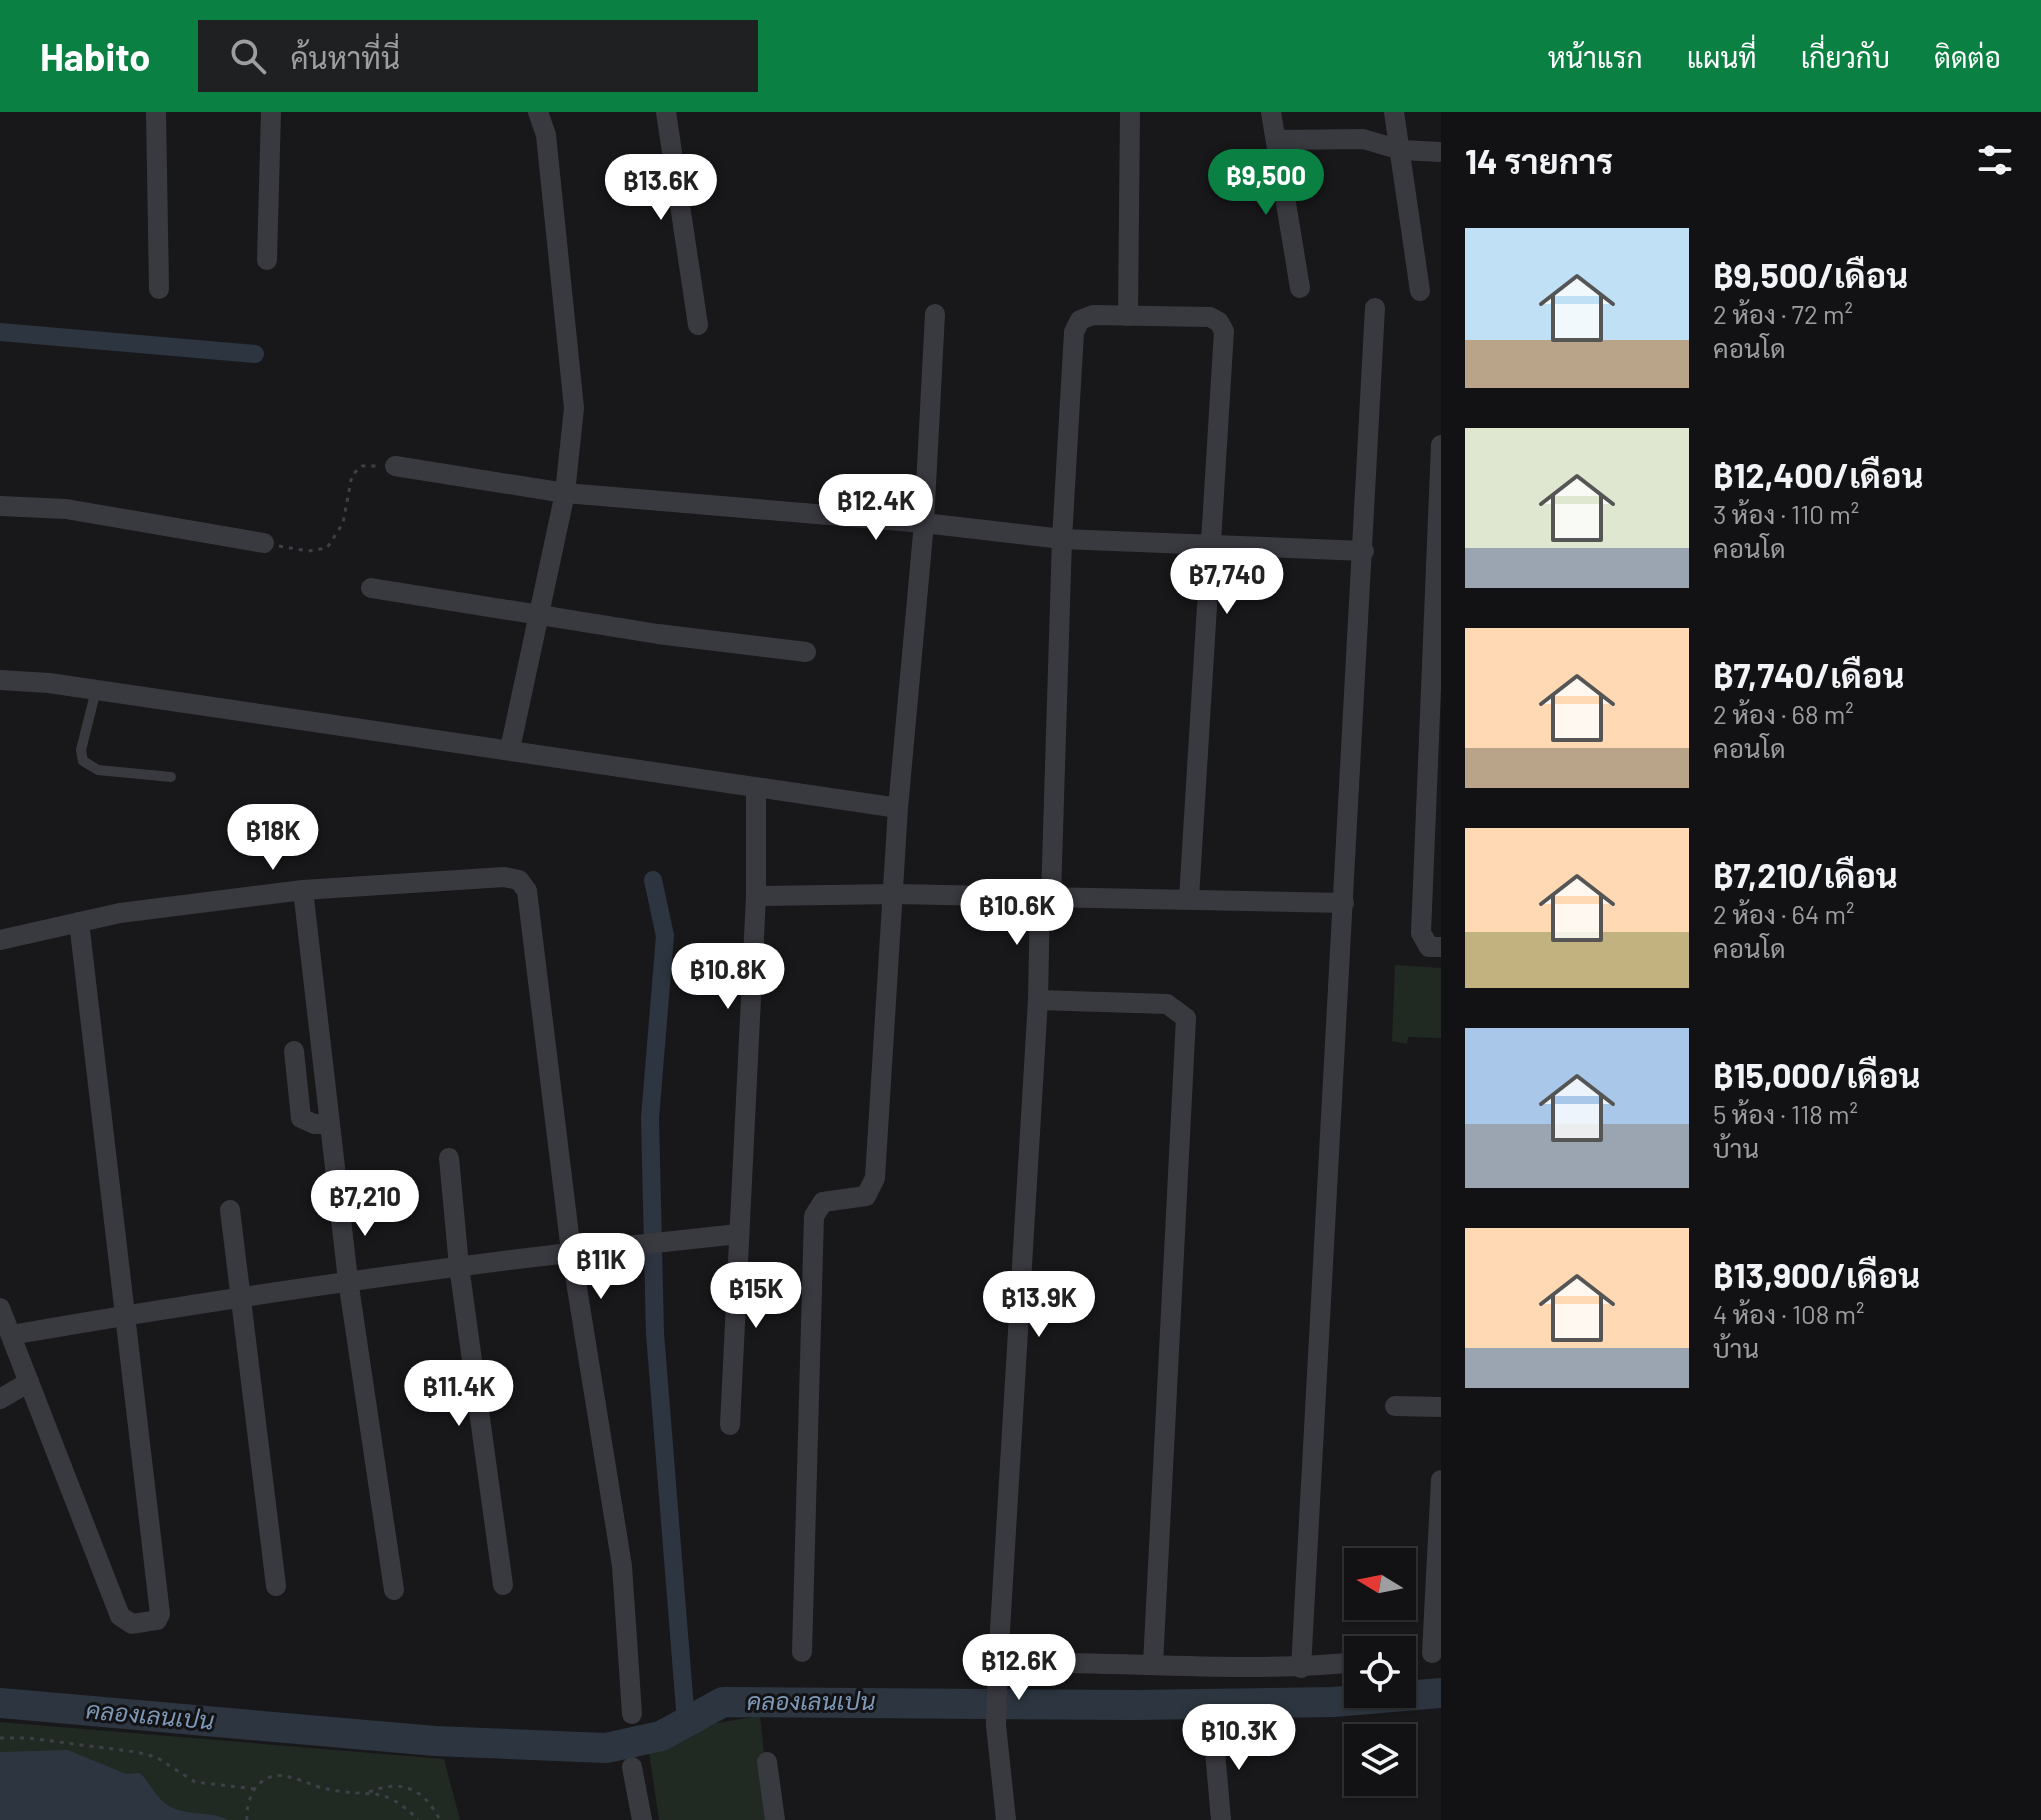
<!DOCTYPE html>
<html lang="th">
<head>
<meta charset="utf-8">
<style>
	:root { --surface:#121214; --page:#1f2022; --text:#f1f3f6; --muted:#9c9ea0; --line:#313234; --accent:#0b8043 }
	body { margin:0; font-family:Barlow,Sarabun,sans-serif; background:var(--page); color:var(--text); height:100vh; display:flex; flex-direction:column; font-size:30px; white-space:nowrap }
	* { box-sizing:border-box; margin:0 }
	p { font-size:26px; color:var(--muted) }
	.icon { flex:none; width:44px; height:44px; fill:none; stroke:currentColor; stroke-width:2; stroke-linecap:round; stroke-linejoin:round }
	.map { position:relative; flex:1; overflow:hidden }
	.panel { display:flex; flex-direction:column; background:var(--surface); width:600px }
	.panel>* { flex:none }
	.needle { width:52px; rotate:280deg }
	.controls { position:absolute; left:1344px; top:1436px; display:grid; gap:16px }
	.controls a { display:grid; place-items:center; width:72px; height:72px; border-radius:0px; background:var(--surface); box-shadow:0 2px 6px #0004,0 0 0 2px var(--line); font-size:40px }
	.price { position:absolute; translate:-50% -68px; padding:0 18px; border-radius:28px; background:#fff; color:#222; font-size:26px; line-height:52px; filter:drop-shadow(0 2px 4px #0008) }
	.price::after { content:''; position:absolute; left:50%; top:48px; width:24px; height:18px; margin-left:-12px; background:inherit; clip-path:polygon(0 0,100% 0,50% 100%) }
	.price.active { background:var(--accent); color:#fff }
	ul { padding:0; list-style:none }
	li { display:flex; align-items:center; gap:24px; height:200px; padding:0 24px }
	li span { display:grid; place-items:center; flex:none; width:224px; height:160px; border-radius:0px; color:#555 }
	li>.icon { margin-inline-start:auto }
	span .icon { width:96px; height:96px; fill:#fffc; stroke-width:1 }
	li b { font-size:34px }
	h2 { display:flex; justify-content:space-between; align-items:center; height:96px; padding:0 24px; font-size:34px }
	header { display:flex; align-items:center; gap:48px; box-sizing:border-box; height:112px; padding:0 40px; background:var(--accent); color:#fff }
	header strong { font-size:38px }
	nav { display:flex; gap:44px; margin-inline-start:auto; font-size:28px }
	.search { width:560px; height:72px; background:var(--page); display:flex; align-items:center; gap:20px; box-sizing:border-box; padding:0 28px; border-radius:0px; color:var(--muted); font-size:30px }
	main { display:flex; flex:1; min-height:0 }
	.map>svg:first-child { display:block }
</style>
</head>
<body>
<header>
<strong>Habito</strong>
<div class="search"><svg class="icon" aria-label="search" viewBox="0 0 24 24"><circle cx="10" cy="10" r="6"/><path d="M15 15l6 6"/></svg>ค้นหาที่นี่</div>
<nav><a>หน้าแรก</a><a>แผนที่</a><a>เกี่ยวกับ</a><a>ติดต่อ</a></nav>
</header>
<main>
<div class="map">
<svg width="1441" height="1708" viewBox="0 0 1441 1708">
	<rect width="100%" height="100%" fill="#18181b"/>
	<!-- green -->
	<g fill="#202922">
		<path d="M1395 853 1441 856V926L1408 925 1407 932 1392 929Z"/>
		<path d="M760 1604 771 1708H659L649 1640 704 1613Z"/>
		<path d="M0 1610 444 1647 460 1708H0Z"/>
	</g>
	<!-- water -->
	<path fill="#2d3640" d="M68 1638 126 1662 140 1661C149 1670 156 1685 166 1692 184 1705 209 1698 228 1708H0V1640Z"/>
	<g fill="none" stroke-linecap="round" stroke-linejoin="round">
		<!-- canal -->
		<g stroke="#2d3640" stroke-width="18">
			<path d="M0 220 255 242"/>
			<path d="M653 768 665 824 650 1006 655 1221 686 1610"/>
		</g>
		<!-- river -->
		<path stroke="#2d3640" stroke-width="30" d="M0 1591 435 1629 606 1636 661 1624 723 1590 1134 1593 1333 1590 1441 1581"/>
		<!-- path -->
		<g stroke="#3f4047" stroke-width="3" stroke-dasharray="4 6" stroke-linecap="butt">
			<path d="M279 434 308 439 327 436 343 411 352 363 362 354H379"/>
			<path d="M0 1626H28L136 1640 156 1645 195 1670 255 1677"/>
			<path d="M369 1680C402 1667 423 1676 440 1708"/>
			<path d="M247 1708C246 1698 249 1687 254 1678 274 1649 302 1672 327 1677 372 1687 382 1671 418 1708"/>
		</g>
		<!-- lane -->
		<path stroke="#393940" stroke-width="10" d="M96 578 81 638 83 649 98 658 171 665"/>
		<!-- street -->
		<g stroke="#393940" stroke-width="20">
			<path d="M156 0 159 177"/>
			<path d="M666 0 698 213"/>
			<path d="M1271 0 1300 176"/>
			<path d="M1394 0 1420 179"/>
			<path d="M1276 28 1363 27 1401 38 1441 40"/>
			<path d="M267 148 271 0"/>
			<path d="M1128 204 1130 0"/>
			<path d="M1441 333 1421 821 1429 835H1441"/>
			<path d="M395 354 565 381 924 411 1062 427 1364 439"/>
			<path d="M0 394 66 397 264 431"/>
			<path d="M371 476 658 522 806 540"/>
			<path d="M0 568 49 571 898 696"/>
			<path d="M510 637 565 381 574 296 546 23 538 0"/>
			<path d="M303 778 348 1168 394 1478"/>
			<path d="M756 784 896 782 1344 791"/>
			<path d="M1051 785 1062 427 1074 220 1080 208 1093 203 1210 205 1219 210 1224 219 1189 786"/>
			<path d="M0 828 120 801 303 778 504 765 519 768 527 779 571 1139 622 1454 632 1602"/>
			<path d="M1038 888 1167 892 1186 906 1153 1552"/>
			<path d="M294 939 301 1006 314 1012H330"/>
			<path d="M449 1046 459 1154 503 1473"/>
			<path d="M230 1098 276 1474"/>
			<path d="M0 1196 120 1504 132 1512 157 1508 160 1502 79 810"/>
			<path d="M11 1223C252 1181 494 1147 738 1122"/>
			<path d="M0 1287 29 1270"/>
			<path d="M1395 1294 1441 1295"/>
			<path d="M730 1313 756 784V677"/>
			<path d="M802 1540 814 1104 823 1090 866 1084 875 1066 898 696 924 411 935 202"/>
			<path d="M1432 1541 1441 1368"/>
			<path d="M998 1551C1118 1548 1238 1562 1358 1550"/>
			<path d="M1301 1556 1375 196"/>
			<path d="M1213 1616 1221 1708"/>
			<path d="M767 1650 775 1708"/>
			<path d="M632 1655 642 1708"/>
			<path d="M1006 1708 996 1613 998 1551 1038 888 1040 784"/>
		</g>
	</g>
	<g text-anchor="middle" stroke-width="6" stroke-linejoin="round" paint-order="stroke">
		<!-- water labels -->
		<g font-size="24" font-style="italic" fill="#7e99b8" stroke="#131316">
			<text x="811" y="1598">คลองเลนเปน</text>
			<text transform="translate(150 1604) rotate(5)" y="8">คลองเลนเปน</text>
		</g>
	</g>
</svg>
<div class="controls">
<a><svg class="needle" viewBox="-14 -14 28 28"><path d="M0-13l5 13h-10z" fill="#e53935"/><path d="M0 13l5-13h-10z" fill="#9c9ea0"/></svg></a>
<a><svg class="icon" aria-label="locate" viewBox="0 0 24 24"><circle cx="12" cy="12" r="6"/><path d="M12 2v4M12 18v4M2 12h4M18 12h4"/></svg></a>
<a><svg class="icon" aria-label="layers" viewBox="0 0 24 24"><path d="M12 4l9 5-9 5-9-5zM3 14l9 5 9-5"/></svg></a>
</div>
<b class="price active" style="left:1266px;top:105px">฿9,500</b>
<b class="price" style="left:661px;top:110px">฿13.6K</b>
<b class="price" style="left:876px;top:430px">฿12.4K</b>
<b class="price" style="left:1227px;top:504px">฿7,740</b>
<b class="price" style="left:273px;top:760px">฿18K</b>
<b class="price" style="left:1017px;top:835px">฿10.6K</b>
<b class="price" style="left:728px;top:899px">฿10.8K</b>
<b class="price" style="left:365px;top:1126px">฿7,210</b>
<b class="price" style="left:601px;top:1189px">฿11K</b>
<b class="price" style="left:756px;top:1218px">฿15K</b>
<b class="price" style="left:1039px;top:1227px">฿13.9K</b>
<b class="price" style="left:459px;top:1316px">฿11.4K</b>
<b class="price" style="left:1019px;top:1590px">฿12.6K</b>
<b class="price" style="left:1239px;top:1660px">฿10.3K</b>
</div>
<section class="panel">
<h2>14 รายการ<svg class="icon" aria-label="filters" viewBox="0 0 24 24"><path d="M4 7h16M4 17h16"/><circle cx="9" cy="7" r="2"/><circle cx="15" cy="17" r="2"/></svg></h2>
<ul>
<li><span style="background:linear-gradient(#bfe0f5 70%,#b9a48a 0)"><svg class="icon" aria-label="home" viewBox="0 0 24 24"><path d="M3 11l9-7 9 7M6 9v11h12V9"/></svg></span><div><b>฿9,500/เดือน</b><p>2 ห้อง · 72 m²</p><p>คอนโด</p></div></li>
<li><span style="background:linear-gradient(#dfe7d0 75%,#9aa5b1 0)"><svg class="icon" aria-label="home" viewBox="0 0 24 24"><path d="M3 11l9-7 9 7M6 9v11h12V9"/></svg></span><div><b>฿12,400/เดือน</b><p>3 ห้อง · 110 m²</p><p>คอนโด</p></div></li>
<li><span style="background:linear-gradient(#ffd9b3 75%,#b9a48a 0)"><svg class="icon" aria-label="home" viewBox="0 0 24 24"><path d="M3 11l9-7 9 7M6 9v11h12V9"/></svg></span><div><b>฿7,740/เดือน</b><p>2 ห้อง · 68 m²</p><p>คอนโด</p></div></li>
<li><span style="background:linear-gradient(#ffd9b3 65%,#c2b280 0)"><svg class="icon" aria-label="home" viewBox="0 0 24 24"><path d="M3 11l9-7 9 7M6 9v11h12V9"/></svg></span><div><b>฿7,210/เดือน</b><p>2 ห้อง · 64 m²</p><p>คอนโด</p></div></li>
<li><span style="background:linear-gradient(#a9c7e8 60%,#9aa5b1 0)"><svg class="icon" aria-label="home" viewBox="0 0 24 24"><path d="M3 11l9-7 9 7M6 9v11h12V9"/></svg></span><div><b>฿15,000/เดือน</b><p>5 ห้อง · 118 m²</p><p>บ้าน</p></div></li>
<li><span style="background:linear-gradient(#ffd9b3 75%,#9aa5b1 0)"><svg class="icon" aria-label="home" viewBox="0 0 24 24"><path d="M3 11l9-7 9 7M6 9v11h12V9"/></svg></span><div><b>฿13,900/เดือน</b><p>4 ห้อง · 108 m²</p><p>บ้าน</p></div></li>
</ul>
</section>
</main>
</body>
</html>
